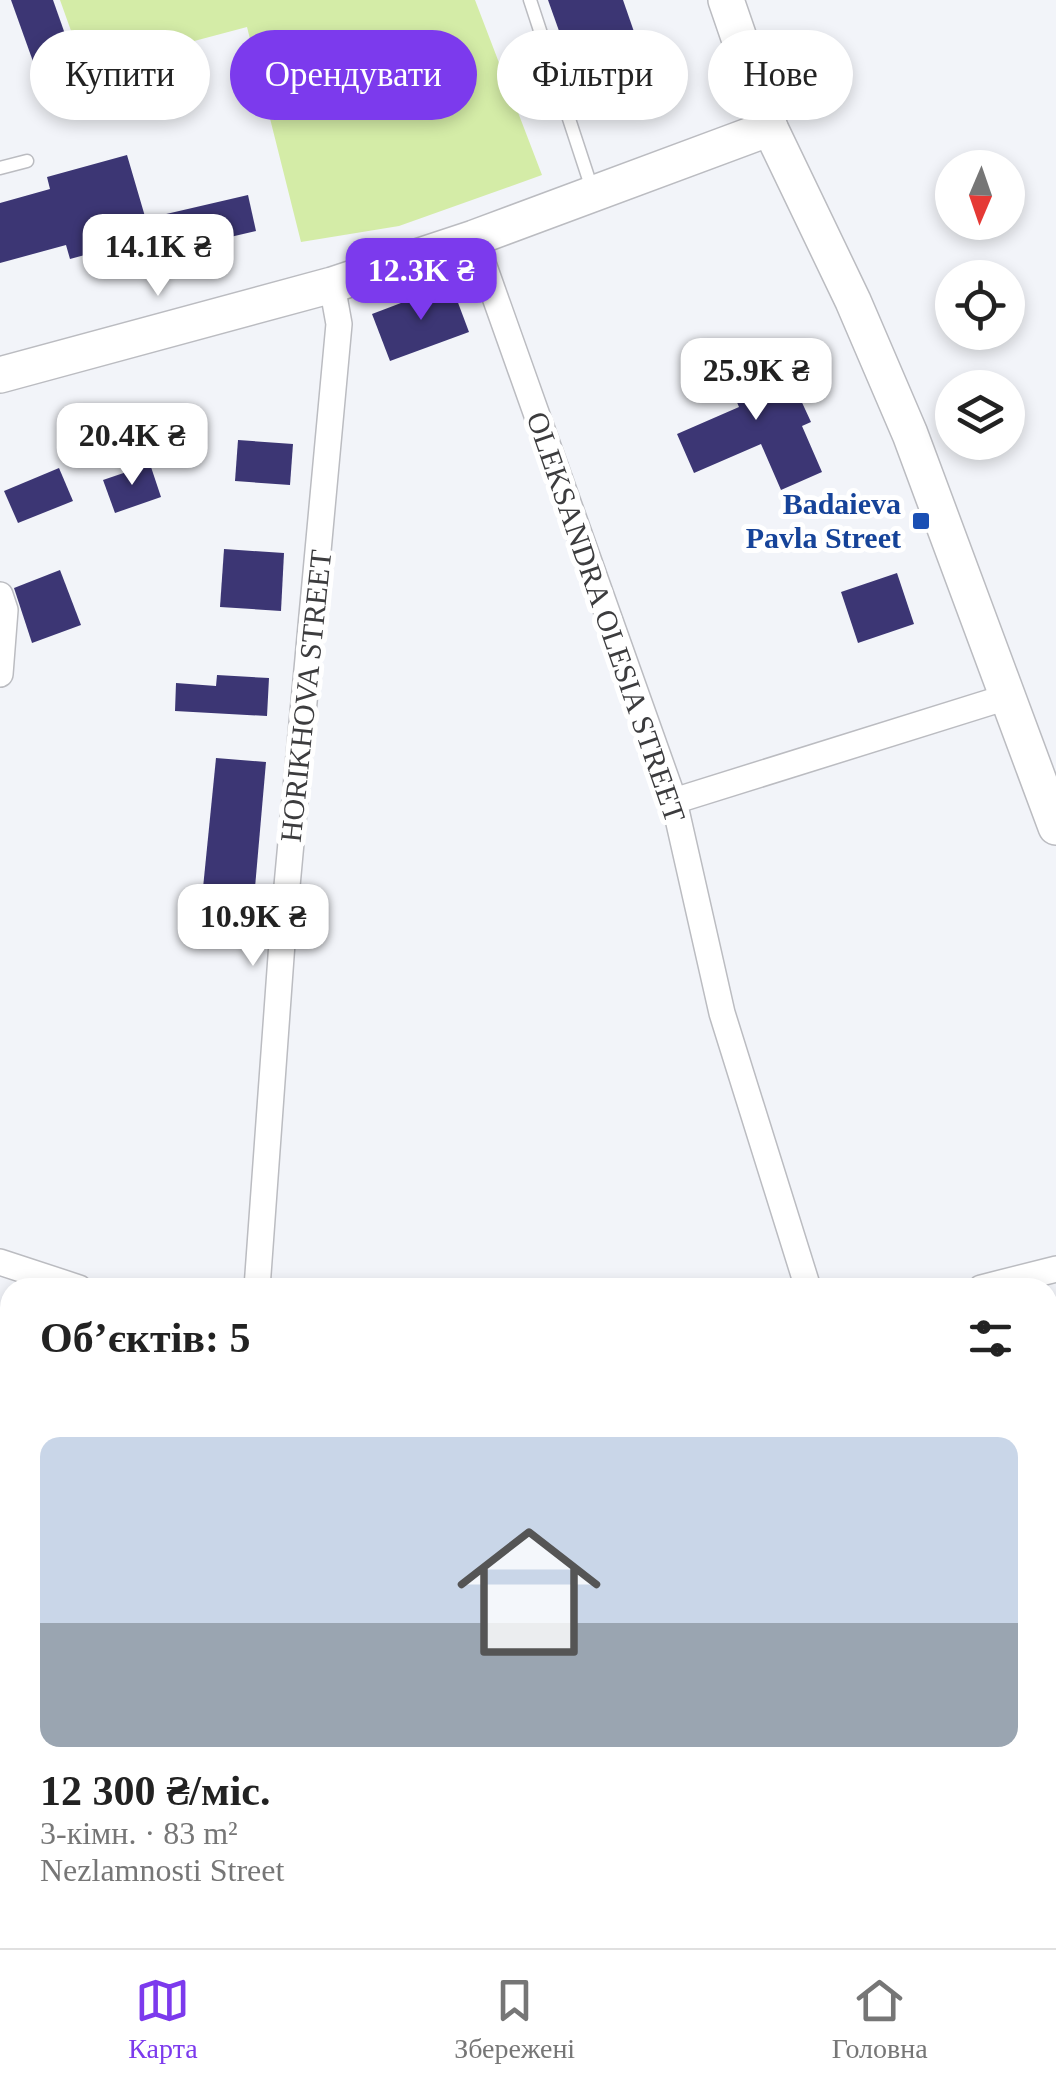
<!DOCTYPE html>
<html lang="uk">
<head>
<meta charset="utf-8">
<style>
	:root { --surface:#fff; --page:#f2f2f2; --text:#222; --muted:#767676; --line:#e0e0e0; --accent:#7c3aed }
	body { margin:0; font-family:Georgia,serif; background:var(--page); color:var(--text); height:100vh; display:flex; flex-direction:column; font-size:38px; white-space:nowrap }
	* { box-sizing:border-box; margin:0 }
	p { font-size:32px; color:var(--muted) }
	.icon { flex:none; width:55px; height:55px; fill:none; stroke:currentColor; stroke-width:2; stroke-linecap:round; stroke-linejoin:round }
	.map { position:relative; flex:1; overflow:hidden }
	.panel { position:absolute; left:0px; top:1278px; width:1058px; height:672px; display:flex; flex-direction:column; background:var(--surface); border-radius:30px 30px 0 0; box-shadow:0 5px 15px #0003 }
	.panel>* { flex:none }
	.top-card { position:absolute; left:30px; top:30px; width:998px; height:90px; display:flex; gap:20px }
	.needle { width:65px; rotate:182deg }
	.tools { position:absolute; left:935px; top:150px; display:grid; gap:20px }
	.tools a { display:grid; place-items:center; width:90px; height:90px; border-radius:50%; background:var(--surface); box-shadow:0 5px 15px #0003; font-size:50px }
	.price { position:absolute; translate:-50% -85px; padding:0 22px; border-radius:20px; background:#fff; color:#222; font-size:32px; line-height:65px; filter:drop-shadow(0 2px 5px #0008) }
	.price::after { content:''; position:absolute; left:50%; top:60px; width:30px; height:22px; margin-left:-15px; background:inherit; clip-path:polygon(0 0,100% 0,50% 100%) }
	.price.selected { background:var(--accent); color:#fff }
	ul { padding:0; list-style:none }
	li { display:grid; align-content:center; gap:20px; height:530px; padding:0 40px }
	li span { display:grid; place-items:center; height:310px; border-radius:20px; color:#555 }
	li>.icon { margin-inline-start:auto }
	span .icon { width:180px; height:180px; fill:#fffc; stroke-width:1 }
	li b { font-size:42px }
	h2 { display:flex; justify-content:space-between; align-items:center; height:120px; padding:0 40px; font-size:42px }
	.chip { padding:0 35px; border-radius:45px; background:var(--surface); box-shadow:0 5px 15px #0003; font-size:35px; line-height:90px }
	.chip.selected { background:var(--accent); color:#fff }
	.dock { display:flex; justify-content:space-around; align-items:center; height:140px; border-top:2px solid var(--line); background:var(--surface); font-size:28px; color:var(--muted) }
	.dock a { display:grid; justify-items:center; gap:5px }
	.dock .selected { color:var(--accent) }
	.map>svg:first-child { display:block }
</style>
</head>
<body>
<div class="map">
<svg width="1056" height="1948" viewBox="0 0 1056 1948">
	<rect width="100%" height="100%" fill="#f2f4f9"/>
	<!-- green -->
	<path fill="#d4eca7" d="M60 0H475L542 175 399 226 301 242 247 27 85 70Z"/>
	<!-- building -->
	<g fill="#3c3674">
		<path d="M11 0H53L77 68 40 81Z"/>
		<path d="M548 0H623L640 49 574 73Z"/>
		<path d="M127 155 151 237 70 259 66 245 0 263V203L50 189 47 177Z"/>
		<path d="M248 195 256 231 157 254 149 218Z"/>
		<path d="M451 284 469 332 390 361 372 314Z"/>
		<path d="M764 344 784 387 793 383 811 422 802 426 822 472 781 490 761 444 694 473 677 434 739 407 720 363Z"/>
		<path d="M238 440 293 444 290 485 235 481Z"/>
		<path d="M150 464 161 497 115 513 103 480Z"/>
		<path d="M59 468 73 501 18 523 4 491Z"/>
		<path d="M224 549 284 553 281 611 220 607Z"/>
		<path d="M60 570 81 625 32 643 14 588Z"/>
		<path d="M897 573 914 624 858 643 841 592Z"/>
		<path d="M217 675 269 678 267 716 175 711 176 683 216 686Z"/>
		<path d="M216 758 266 762 251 933 199 928Z"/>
	</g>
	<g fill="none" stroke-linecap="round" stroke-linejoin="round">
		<defs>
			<g id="lane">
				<path d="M530 0 593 192"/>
				<path d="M0 168 27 161"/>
			</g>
			<g id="street">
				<path d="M474 238 674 801 722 1013 808 1288"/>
				<path d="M0 595 5 610 0 674"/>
				<path d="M674 801 1010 696"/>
				<path d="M0 1262 79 1288"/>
				<path d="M257 1288 283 929 339 324 332 285"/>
				<path d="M981 1288 1056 1269"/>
				<path d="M0 1690 10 1691"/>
				<path d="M1002 1940 1005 1948"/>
				<path d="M215 1948 216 1940"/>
				<path d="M714 1948 716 1940"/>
				<path d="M885 1948 887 1940"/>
			</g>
			<g id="secondary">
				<path d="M726 0 770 128 853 301 910 434 1056 827"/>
				<path d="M0 375 332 285 474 238 770 128"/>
			</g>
		</defs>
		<!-- lane casing -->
		<use href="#lane" stroke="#bbbcc1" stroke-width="15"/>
		<!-- street casing -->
		<use href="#street" stroke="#bbbcc1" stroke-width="28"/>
		<!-- secondary casing -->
		<use href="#secondary" stroke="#bbbcc1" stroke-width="38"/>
		<!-- lane -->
		<use href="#lane" stroke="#fff" stroke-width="12"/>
		<!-- street -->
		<use href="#street" stroke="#fff" stroke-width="25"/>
		<!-- secondary -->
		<use href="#secondary" stroke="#fff" stroke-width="35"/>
	</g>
	<!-- markers -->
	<rect fill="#1a4fb4" stroke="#fff" stroke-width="4" x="911" y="511" width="20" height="20" rx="5"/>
	<g text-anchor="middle" stroke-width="10" stroke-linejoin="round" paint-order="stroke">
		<!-- transit labels -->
		<g font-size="30" font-weight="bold" fill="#164399" stroke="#fff" text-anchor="end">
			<text x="901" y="514">Badaieva<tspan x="901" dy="34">Pavla Street</tspan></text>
		</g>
		<!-- street labels -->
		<g font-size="30" fill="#3c3c3e" stroke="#fff">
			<text transform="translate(606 617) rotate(71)" y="10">OLEKSANDRA OLESIA STREET</text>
			<text transform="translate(306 696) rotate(-84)" y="10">HORIKHOVA STREET</text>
		</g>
	</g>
</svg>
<div class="tools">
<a><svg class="needle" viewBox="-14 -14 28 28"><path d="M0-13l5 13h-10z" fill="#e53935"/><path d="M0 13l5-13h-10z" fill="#767676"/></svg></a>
<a><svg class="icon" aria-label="locate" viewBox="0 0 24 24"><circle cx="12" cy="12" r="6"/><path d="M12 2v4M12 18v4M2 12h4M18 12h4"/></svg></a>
<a><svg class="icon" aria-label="layers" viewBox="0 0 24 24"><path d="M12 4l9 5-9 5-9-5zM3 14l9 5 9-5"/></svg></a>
</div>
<b class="price" style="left:158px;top:299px">14.1K ₴</b>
<b class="price selected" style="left:421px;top:323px">12.3K ₴</b>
<b class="price" style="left:756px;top:423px">25.9K ₴</b>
<b class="price" style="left:132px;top:488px">20.4K ₴</b>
<b class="price" style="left:253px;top:969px">10.9K ₴</b>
<div class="top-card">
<a class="chip">Купити</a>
<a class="chip selected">Орендувати</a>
<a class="chip">Фільтри</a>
<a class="chip">Нове</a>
</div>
<section class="panel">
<h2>Об’єктів: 5<svg class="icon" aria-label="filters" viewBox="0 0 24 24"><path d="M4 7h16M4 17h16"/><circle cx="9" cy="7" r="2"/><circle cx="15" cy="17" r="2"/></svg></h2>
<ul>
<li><span style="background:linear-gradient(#c9d6e8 60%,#9aa5b1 0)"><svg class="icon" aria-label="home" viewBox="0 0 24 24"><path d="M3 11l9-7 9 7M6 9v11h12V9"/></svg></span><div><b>12 300 ₴/міс.</b><p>3-кімн. · 83 m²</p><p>Nezlamnosti Street</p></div></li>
</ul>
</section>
</div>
<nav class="dock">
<a class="selected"><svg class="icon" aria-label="map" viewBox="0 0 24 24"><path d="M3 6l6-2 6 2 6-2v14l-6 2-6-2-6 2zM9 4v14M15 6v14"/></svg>Карта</a>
<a><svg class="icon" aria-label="saved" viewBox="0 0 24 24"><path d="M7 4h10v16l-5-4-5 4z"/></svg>Збережені</a>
<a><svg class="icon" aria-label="home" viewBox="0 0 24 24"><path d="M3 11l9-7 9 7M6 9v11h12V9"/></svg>Головна</a>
</nav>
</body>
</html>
